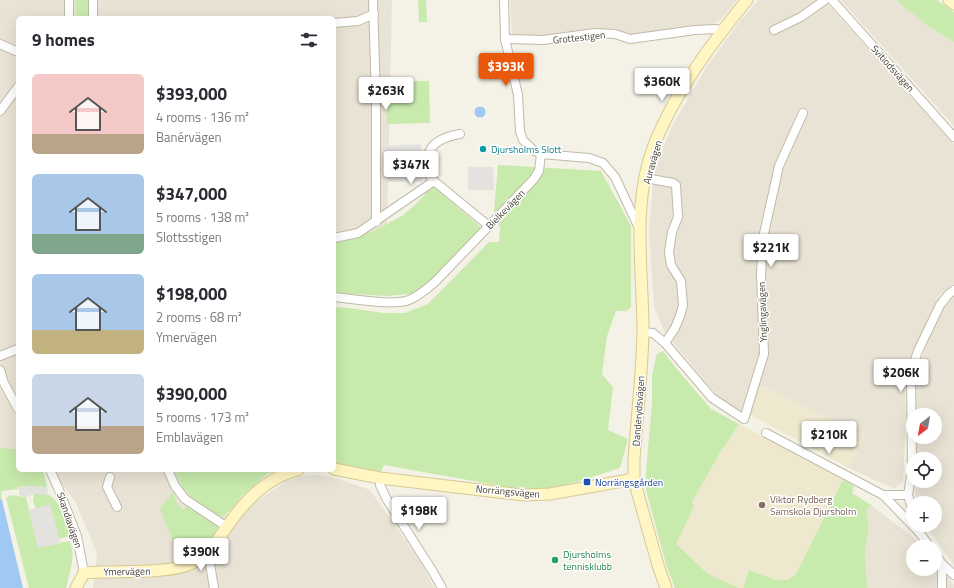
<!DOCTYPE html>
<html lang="en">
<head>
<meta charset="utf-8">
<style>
	:root { --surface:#fff; --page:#f2f2f3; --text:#2b2b33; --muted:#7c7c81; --accent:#ea580c }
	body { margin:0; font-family:"Titillium Web",sans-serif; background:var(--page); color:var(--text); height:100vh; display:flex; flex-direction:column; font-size:15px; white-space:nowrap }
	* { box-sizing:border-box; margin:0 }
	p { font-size:13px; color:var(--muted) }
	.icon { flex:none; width:22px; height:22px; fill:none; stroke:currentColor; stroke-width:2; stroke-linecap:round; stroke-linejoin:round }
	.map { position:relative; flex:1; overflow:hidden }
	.sheet { position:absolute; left:16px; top:16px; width:320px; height:456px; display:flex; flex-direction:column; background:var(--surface); border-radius:6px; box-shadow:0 4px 16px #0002 }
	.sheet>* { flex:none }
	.needle { width:26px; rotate:211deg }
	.buttons { position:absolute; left:906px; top:408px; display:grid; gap:8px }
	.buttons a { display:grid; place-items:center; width:36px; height:36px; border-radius:50%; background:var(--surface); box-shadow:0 4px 16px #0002; font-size:20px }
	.price { position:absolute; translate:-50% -34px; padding:0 9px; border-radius:4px; background:#fff; color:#222; font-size:13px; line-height:26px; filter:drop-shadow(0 1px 2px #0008) }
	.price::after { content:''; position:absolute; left:50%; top:24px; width:12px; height:9px; margin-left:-6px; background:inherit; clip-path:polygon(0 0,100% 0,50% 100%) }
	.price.active { background:var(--accent); color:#fff }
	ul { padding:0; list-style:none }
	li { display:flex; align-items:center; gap:12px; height:100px; padding:0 16px }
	li span { display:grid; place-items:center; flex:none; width:112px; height:80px; border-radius:6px; color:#555 }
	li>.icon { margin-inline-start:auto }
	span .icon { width:48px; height:48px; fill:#fffc; stroke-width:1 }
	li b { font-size:17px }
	h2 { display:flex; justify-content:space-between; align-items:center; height:48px; padding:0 16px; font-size:17px }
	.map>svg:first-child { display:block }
</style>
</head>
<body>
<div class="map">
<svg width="954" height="588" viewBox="0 0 954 588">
	<rect width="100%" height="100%" fill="#f4f1e6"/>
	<!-- residential -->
	<g fill="#e8e3d4">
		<path d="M0 0H392L387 223 367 234 334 242V18H18V449H9L0 447Z"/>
		<path d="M510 0H737L720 20 713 25 630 37 603 30 512 37Z"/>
		<path d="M759 0H824L954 144V284L940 295 905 368 906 420 903 481 894 489 849 468 865 436 761 385 752 416 735 408 717 395 665 333 654 306 649 233 653 182 656 168 671 128 706 68 740 21Z"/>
		<path d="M841 0H896L928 26 954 42V126Z"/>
		<path d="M954 296V565L925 525H935V503H916L915 489V481H935V459H915L916 437H935V415H916L917 374 927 343 941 312Z"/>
		<path d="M51 470H174L183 489 223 516 258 500 285 482 302 476 317 475 336 478 370 490 420 561 434 588H93L97 553 75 501Z"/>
		<path d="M871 505 914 538 922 547H913V569H935V563L954 585V588H867L865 550 869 527 866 511Z"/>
	</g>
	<!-- education -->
	<g fill="#eee8cf">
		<path d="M760 385 866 436 849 468 752 416Z"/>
		<path d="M739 424 843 480 796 574 788 580H776L750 570 743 588H739L708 574 676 544 694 507 692 502 718 456Z"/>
	</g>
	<!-- green -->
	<g fill="#c8eaac">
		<path d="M75 0H89V18H77Z"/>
		<path d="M418 0H426L427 22H419Z"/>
		<path d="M896 0H937L954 12V42L928 26Z"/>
		<path d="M386 81H429L430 123 387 124Z"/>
		<path d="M498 165 601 171 631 226V307L626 311H616L607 336 602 374 613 387 608 430 628 439 620 468 554 489 507 487 384 465 381 472 334 464V307L349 308 383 313H405L428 304 489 242H499L500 228 494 211Z"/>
		<path d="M434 187 483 229 420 290 411 294 386 296 334 293V242L367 234 402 216 416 204 427 192Z"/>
		<path d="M663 351 675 367 711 409 739 424 718 456 692 502 694 507 676 544 708 574 739 588H675L666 564 646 490V472L652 403V375L657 354Z"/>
		<path d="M0 447 9 449H18V470H43L47 487 19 486 18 489 1 491 2 500 0 499Z"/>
		<path d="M174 470H280L267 474 242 496 232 509 223 516 215 515 204 508 183 489Z"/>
		<path d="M843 480 854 486 852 493 871 505 866 511 869 527 865 550 867 588H743L749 570 776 580H788L796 574Z"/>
		<path d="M173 491 177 504 184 510 187 505 217 524 218 527C207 547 201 551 180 559L160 509Z"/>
		<path d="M34 494C38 494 43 493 47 494 61 500 67 523 70 536L59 539 50 505 36 509 33 501Z"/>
		<path d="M10 495 26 497 38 548 69 541C77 551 69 576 66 588H29L6 498Z"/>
	</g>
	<!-- parking -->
	<g fill="#e4e2de">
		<path d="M421 144 422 182H385L384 146Z"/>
		<path d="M468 167H493L494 190H468Z"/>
		<path d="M19 486 47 487 48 495 34 494 26 497 19 495Z"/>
		<path d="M50 505 60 543 38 548 29 510Z"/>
	</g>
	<!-- water -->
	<g fill="#9fc9f3">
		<circle cx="480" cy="112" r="5.5"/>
		<path d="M0 499 2 500 23 588H0Z"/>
	</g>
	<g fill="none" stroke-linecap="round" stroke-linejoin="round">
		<defs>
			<g id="street">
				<path d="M373 0 376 98V222"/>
				<path d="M504 0 505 39 518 95 520 131 523 140 533 150 541 154 589 158 603 163 615 177 639 228"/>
				<path d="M832 0 954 137"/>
				<path d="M69 18V0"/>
				<path d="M93 18V0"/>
				<path d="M334 23 358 21 374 14"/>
				<path d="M774 30 801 17 825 0"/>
				<path d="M505 39 543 40 595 33 615 34 630 39 695 30 715 29 723 30"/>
				<path d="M0 44 18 52"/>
				<path d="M0 111 18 87"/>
				<path d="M645 178 673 183 676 185 678 217 672 232 669 252 671 265 681 281 683 305 680 316 675 328 665 343"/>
				<path d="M434 181 489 226"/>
				<path d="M334 238 358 233 434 181 427 172C427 167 427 161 428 156 431 141 448 136 460 134"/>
				<path d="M334 297C353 299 392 306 409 300 419 296 427 289 435 282L533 180 539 171 541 154"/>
				<path d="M643 332 653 333 665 343 712 398 744 419 764 354 761 274 763 238 779 166 803 113"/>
				<path d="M0 356 18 349"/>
				<path d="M0 370 4 383 18 409"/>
				<path d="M766 433 883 495 919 532"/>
				<path d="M50 470 59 490 77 536 84 573"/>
				<path d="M168 470 175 486 185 499 227 527"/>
				<path d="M110 477 107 487 117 507"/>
				<path d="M380 478V485L386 498 433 572 442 588"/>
				<path d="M883 495H908"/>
				<path d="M913 512 908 495 912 469 911 372 918 351 940 305 948 295 954 290"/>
				<path d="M917 528 919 532 930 547"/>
				<path d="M208 552 214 588"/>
				<path d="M935 554 942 564V588"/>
				<path d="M942 564 954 575"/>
			</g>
			<g id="secondary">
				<path d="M949 0 954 4"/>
				<path d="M334 469 380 478 523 495 550 494 634 479"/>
				<path d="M76 588 84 573C114 570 164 575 190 564 209 556 217 541 228 525 246 500 267 477 298 470"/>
				<path d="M666 588 658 565 639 498 634 479V459C637 417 642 374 643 332 643 270 631 204 654 145 675 92 711 44 747 0"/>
			</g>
		</defs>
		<!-- street casing -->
		<use href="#street" stroke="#c0baa8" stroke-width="10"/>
		<!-- secondary casing -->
		<use href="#secondary" stroke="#d6ca93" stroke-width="13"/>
		<!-- street -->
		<use href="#street" stroke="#fff" stroke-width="8"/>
		<!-- secondary -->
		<use href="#secondary" stroke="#fff6c4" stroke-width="11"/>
	</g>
	<!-- markers -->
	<circle fill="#0f9aa8" stroke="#fff" stroke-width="1.5" cx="483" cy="149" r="4"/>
	<rect fill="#1a4fb4" stroke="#fff" stroke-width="1.5" x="583" y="478" width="8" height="8" rx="2"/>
	<circle fill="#8d6e63" stroke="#fff" stroke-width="1.5" cx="762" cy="505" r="4"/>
	<circle fill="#2e9e5b" stroke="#fff" stroke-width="1.5" cx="555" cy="560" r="4"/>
	<g text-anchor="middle" stroke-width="3" stroke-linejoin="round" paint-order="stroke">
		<!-- street labels -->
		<g font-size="10" fill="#474135" stroke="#fff">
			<text transform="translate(579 37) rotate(-6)" y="4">Grottestigen</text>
			<text transform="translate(893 68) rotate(48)" y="4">Svitiodsvägen</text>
			<text transform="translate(652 162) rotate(-74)" y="4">Auravägen</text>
			<text transform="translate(505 209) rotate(-46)" y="4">Bielkevägen</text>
			<text transform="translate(762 312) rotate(-92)" y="4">Ynglingavägen</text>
			<text transform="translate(638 411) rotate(-86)" y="4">Danderydsvägen</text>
			<text transform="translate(508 491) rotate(5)" y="4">Norrängsvägen</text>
			<text transform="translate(70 520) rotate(71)" y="4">Skandiavägen</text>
			<text transform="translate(127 571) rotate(-1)" y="4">Ymervägen</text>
		</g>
		<!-- culture labels -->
		<g font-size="10" fill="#0d838f" stroke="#fff" text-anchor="start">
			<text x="491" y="153">Djursholms Slott</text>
		</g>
		<!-- transit labels -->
		<g font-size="10" fill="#164399" stroke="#fff" text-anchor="start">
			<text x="595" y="486">Norrängsgården</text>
		</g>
		<!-- education labels -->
		<g font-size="10" fill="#785e54" stroke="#fff" text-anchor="start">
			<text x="770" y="503">Viktor Rydberg<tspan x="770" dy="12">Samskola Djursholm</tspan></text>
		</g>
		<!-- leisure labels -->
		<g font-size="10" fill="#27864d" stroke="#fff" text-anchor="start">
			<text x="563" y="558">Djursholms<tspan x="563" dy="12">tennisklubb</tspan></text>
		</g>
	</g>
</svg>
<div class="buttons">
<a><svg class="needle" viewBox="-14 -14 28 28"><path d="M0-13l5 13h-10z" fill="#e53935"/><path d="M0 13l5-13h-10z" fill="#7c7c81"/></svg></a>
<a><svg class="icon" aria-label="locate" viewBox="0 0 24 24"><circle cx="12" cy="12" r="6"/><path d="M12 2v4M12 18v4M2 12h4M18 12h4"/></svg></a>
<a>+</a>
<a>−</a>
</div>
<b class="price active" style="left:506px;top:87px">$393K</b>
<b class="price" style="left:662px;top:102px">$360K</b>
<b class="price" style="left:386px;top:111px">$263K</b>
<b class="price" style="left:411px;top:185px">$347K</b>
<b class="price" style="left:771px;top:268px">$221K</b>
<b class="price" style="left:901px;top:393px">$206K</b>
<b class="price" style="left:829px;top:455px">$210K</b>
<b class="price" style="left:419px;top:531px">$198K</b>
<b class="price" style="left:201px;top:572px">$390K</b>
<section class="sheet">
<h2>9 homes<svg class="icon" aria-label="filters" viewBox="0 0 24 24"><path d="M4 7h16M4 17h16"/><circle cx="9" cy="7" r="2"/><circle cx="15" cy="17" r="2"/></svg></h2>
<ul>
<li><span style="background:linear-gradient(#f6c9c9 75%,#b9a48a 0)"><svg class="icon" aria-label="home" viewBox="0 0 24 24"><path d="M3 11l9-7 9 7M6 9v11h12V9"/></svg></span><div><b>$393,000</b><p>4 rooms · 136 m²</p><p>Banérvägen</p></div></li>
<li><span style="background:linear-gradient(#a9c7e8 75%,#7fa58c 0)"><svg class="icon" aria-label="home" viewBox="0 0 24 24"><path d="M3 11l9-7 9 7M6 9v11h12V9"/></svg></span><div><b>$347,000</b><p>5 rooms · 138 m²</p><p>Slottsstigen</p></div></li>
<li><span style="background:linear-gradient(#a9c7e8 70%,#c2b280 0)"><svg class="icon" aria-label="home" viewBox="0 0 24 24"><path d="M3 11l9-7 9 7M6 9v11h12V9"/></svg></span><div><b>$198,000</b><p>2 rooms · 68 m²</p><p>Ymervägen</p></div></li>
<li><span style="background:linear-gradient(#c9d6e8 65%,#b9a48a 0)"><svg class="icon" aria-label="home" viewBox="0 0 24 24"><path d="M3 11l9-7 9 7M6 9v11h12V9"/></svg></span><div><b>$390,000</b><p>5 rooms · 173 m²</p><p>Emblavägen</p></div></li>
</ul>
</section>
</div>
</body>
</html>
